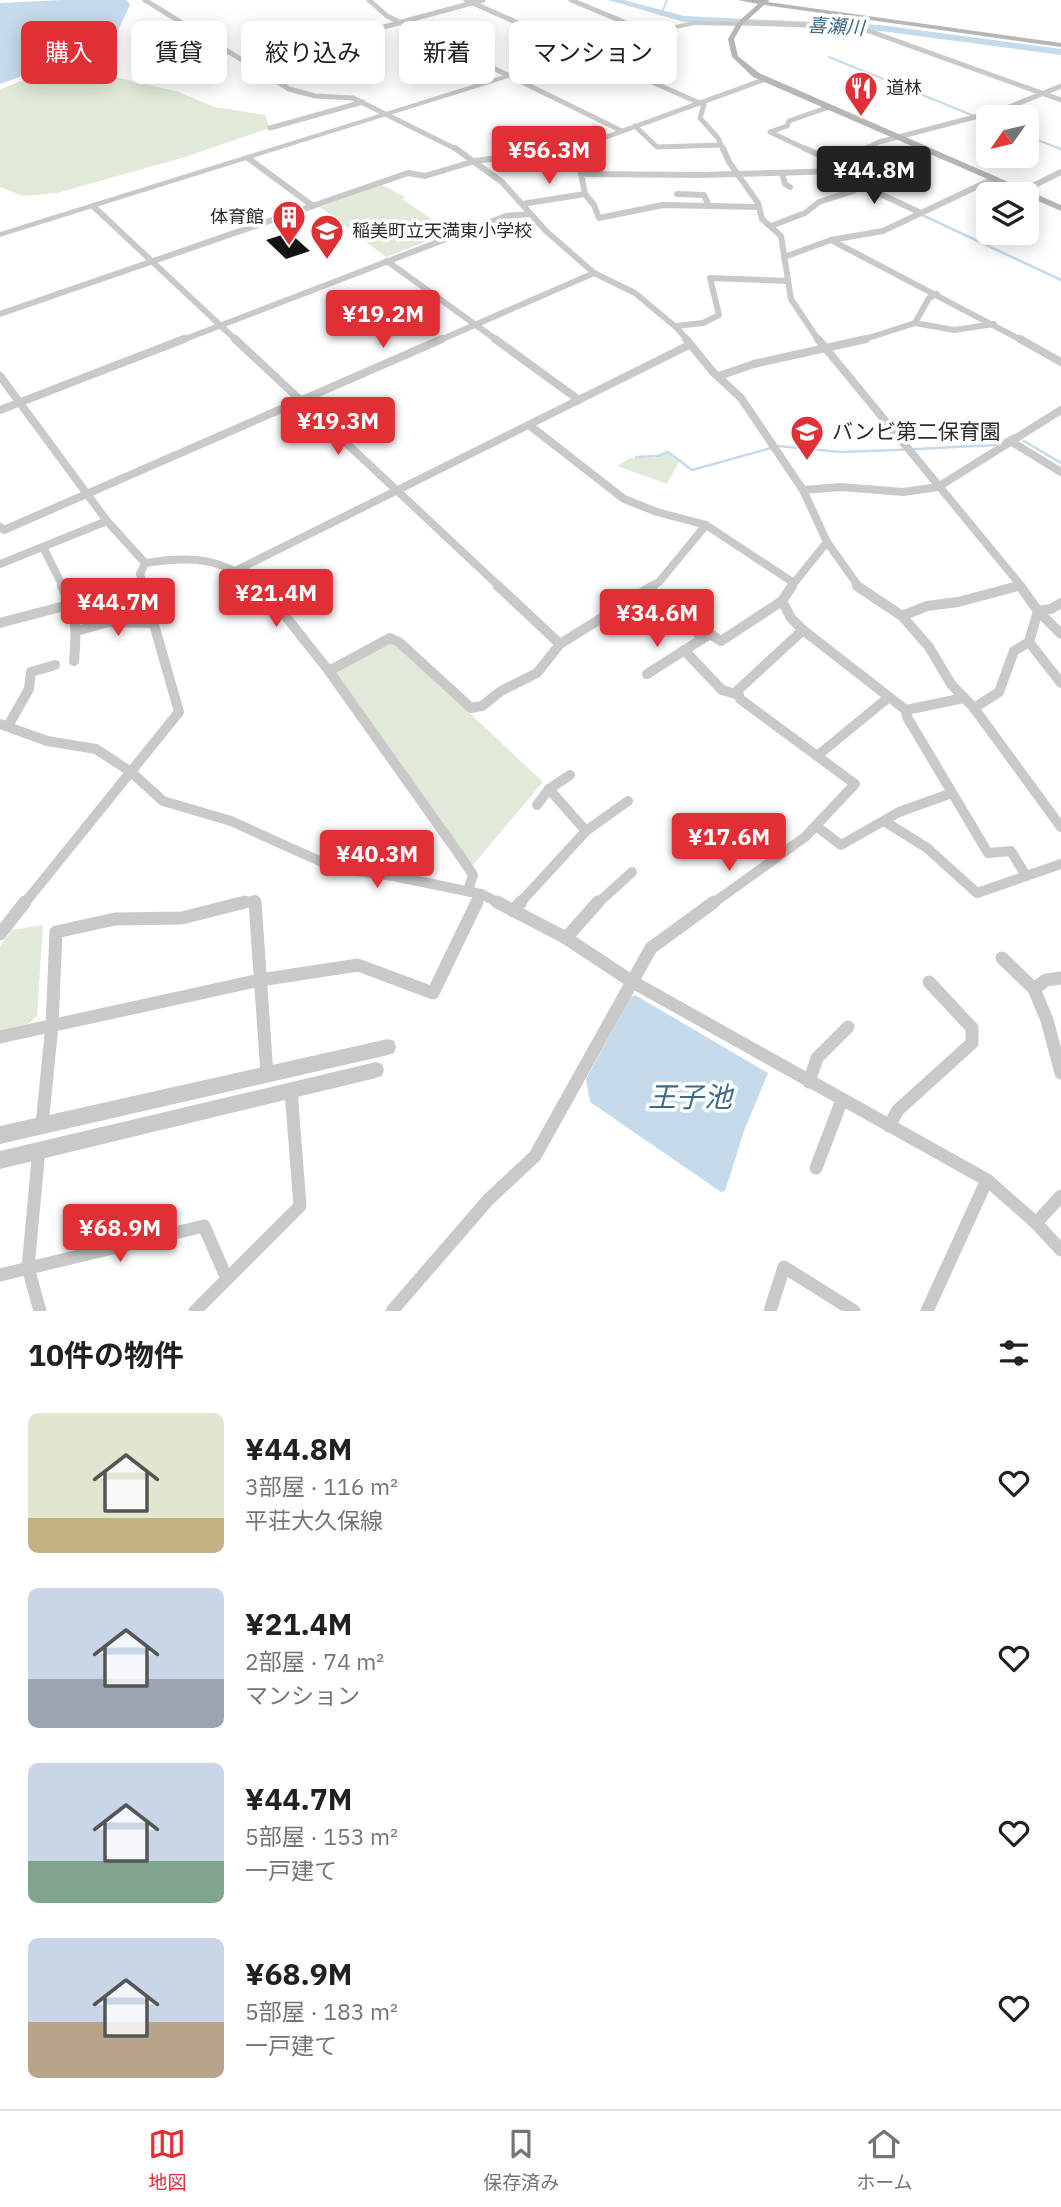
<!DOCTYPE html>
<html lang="ja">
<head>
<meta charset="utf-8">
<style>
	:root { --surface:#fff; --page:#f2f2f2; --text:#202124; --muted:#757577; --line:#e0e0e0; --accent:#e12f36 }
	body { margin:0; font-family:"IBM Plex Sans","Noto Sans JP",sans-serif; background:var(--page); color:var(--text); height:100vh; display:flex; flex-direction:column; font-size:26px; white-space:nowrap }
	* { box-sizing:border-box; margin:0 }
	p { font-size:23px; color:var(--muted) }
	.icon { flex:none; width:38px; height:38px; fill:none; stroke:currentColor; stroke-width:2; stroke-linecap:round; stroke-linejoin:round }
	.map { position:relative; height:1311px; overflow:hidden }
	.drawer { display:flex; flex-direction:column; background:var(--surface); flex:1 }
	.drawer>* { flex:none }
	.top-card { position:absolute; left:21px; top:21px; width:700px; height:63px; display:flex; gap:14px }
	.needle { width:46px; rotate:236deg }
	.buttons { position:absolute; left:976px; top:105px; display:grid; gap:14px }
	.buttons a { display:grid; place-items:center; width:63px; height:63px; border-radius:10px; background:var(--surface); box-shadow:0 4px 18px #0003; font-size:35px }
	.price { position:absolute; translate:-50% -60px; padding:0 16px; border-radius:7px; background:var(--accent); color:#fff; font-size:23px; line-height:46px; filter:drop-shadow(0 2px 4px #0008) }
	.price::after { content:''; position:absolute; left:50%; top:42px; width:21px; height:16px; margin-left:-10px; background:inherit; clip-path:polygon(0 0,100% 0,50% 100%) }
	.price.on { background:#222; color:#fff }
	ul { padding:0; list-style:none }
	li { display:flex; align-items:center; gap:21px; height:175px; padding:0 28px }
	li span { display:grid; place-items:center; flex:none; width:196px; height:140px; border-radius:10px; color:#555 }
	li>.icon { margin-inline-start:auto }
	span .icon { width:84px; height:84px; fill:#fffc; stroke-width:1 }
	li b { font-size:30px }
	h2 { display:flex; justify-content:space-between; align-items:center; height:84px; padding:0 28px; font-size:30px }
	.pill { padding:0 24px; border-radius:10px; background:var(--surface); box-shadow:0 4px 18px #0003; font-size:24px; line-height:63px }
	.pill.on { background:var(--accent); color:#fff }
	.tab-bar { display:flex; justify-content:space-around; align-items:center; height:98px; border-top:2px solid var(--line); background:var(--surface); font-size:19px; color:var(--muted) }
	.tab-bar a { display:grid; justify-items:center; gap:4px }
	.tab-bar .on { color:var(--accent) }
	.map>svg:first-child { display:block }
</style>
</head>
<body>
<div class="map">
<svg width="1061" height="1311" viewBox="0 0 1061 1311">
	<rect width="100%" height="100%" fill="#fff"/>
	<!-- green -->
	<g fill="#e1ead9">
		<path d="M70 63 94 72 179 92 214 107 265 115 270 128 185 157 57 193 23 196 0 187V89Z"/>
		<path d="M382 185 405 197 402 199 451 232 386 257 320 207Z"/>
		<path d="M667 453 679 462 667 484 617 466 630 458H656Z"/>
		<path d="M388 641 400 648 543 782 472 866 333 672Z"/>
		<path d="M43 925 37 1016 28 1024 0 1030V946L12 930Z"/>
	</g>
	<!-- water -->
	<g fill="#c5daea">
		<path d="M63 0H127L130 5 118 30 91 51 0 84V3Z"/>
		<path d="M635 995 768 1073 744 1131 725 1191 721 1192 590 1102 586 1079 631 997Z"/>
	</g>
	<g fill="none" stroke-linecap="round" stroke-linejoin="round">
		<!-- stream-far1 -->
		<g stroke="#c5daea" stroke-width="2">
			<path d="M661 15 667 0"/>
			<path d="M829 57 989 122"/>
			<path d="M1027 136 1061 149"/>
		</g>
		<!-- stream -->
		<g stroke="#c5daea" stroke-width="2.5">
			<path d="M1058 148 1061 149"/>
			<path d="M920 214 1061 280"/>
			<path d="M1024 441 1061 463"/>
			<path d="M778 446 841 452 896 450 995 445 1014 435"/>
			<path d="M636 457 658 456 668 452 692 470 771 448"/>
		</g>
		<!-- river -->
		<path fill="#c5daea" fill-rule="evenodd" d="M608 0H624L684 16 880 25 1061 49V55L880 31 684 22Z"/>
	</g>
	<!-- building -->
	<path fill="#131313" d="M288 233 292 235 310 251 286 259 266 240Z"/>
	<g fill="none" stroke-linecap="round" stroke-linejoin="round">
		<!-- minor-far4 -->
		<g stroke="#c9c9c9" stroke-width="5">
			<path d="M145 0 289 89 315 96 353 98 458 150"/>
			<path d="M369 0 387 16 622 131"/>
			<path d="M466 0 704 105 700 118 718 138 723 150"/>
			<path d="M571 0 648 32"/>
			<path d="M740 23 812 25 869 31 1061 100"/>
			<path d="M247 64 483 0"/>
			<path d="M635 126 657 147 721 145"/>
			<path d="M270 128 363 102"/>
			<path d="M563 150 576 148 763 80"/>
			<path d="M808 150 770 132 787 126 789 121 826 108"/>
			<path d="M863 150 879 142 1002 110 1061 86"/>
		</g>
		<!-- minor-far3 -->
		<g stroke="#c9c9c9" stroke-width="6">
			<path d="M455 148 502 182 546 231 594 273 635 293 677 328 688 341"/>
			<path d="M723 148 729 162 758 203 762 219 781 236 791 299 819 341"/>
			<path d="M804 148 843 166"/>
			<path d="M248 158 313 206"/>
			<path d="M840 171 848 157 867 148"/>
			<path d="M782 173 785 184 790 187"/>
			<path d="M583 174 702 175 840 171 860 180 861 185 921 213"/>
			<path d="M1023 191 1061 172"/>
			<path d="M585 194 594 205 599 218 663 205 757 207"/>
			<path d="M677 194 704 195 709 206"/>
			<path d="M522 204 585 194 576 148"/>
			<path d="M93 206 237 341"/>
			<path d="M771 226 805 213 819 202 853 191 861 185"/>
			<path d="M831 240 1023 341"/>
			<path d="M784 257 831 240 883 231 993 179"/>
			<path d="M387 261 498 341"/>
			<path d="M0 314 408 173 425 176 475 161 576 148"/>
			<path d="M915 323 954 330 994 324"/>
			<path d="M675 326 703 323 719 315 710 278 787 281"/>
			<path d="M180 341 506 216 530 214"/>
			<path d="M438 341 594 273"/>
			<path d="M859 341 915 323 929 298 937 294"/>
		</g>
		<!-- minor-far2 -->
		<g stroke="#c9c9c9" stroke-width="8">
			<path d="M235 339 500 587"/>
			<path d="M495 339 579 400"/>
			<path d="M686 339 713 372 741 398 803 490 827 542 859 587"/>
			<path d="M818 339 1022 587"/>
			<path d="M1020 339 1061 362"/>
			<path d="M0 376 107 521 145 563C193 556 220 557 260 587"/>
			<path d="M719 376 754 364 866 339"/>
			<path d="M0 410 184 339"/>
			<path d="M529 425 624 499 657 512 706 525 794 583 791 587"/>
			<path d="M1012 442 1061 472"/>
			<path d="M803 490 841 487 903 492 938 487 1061 410"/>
			<path d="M0 527 4 530 442 339"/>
			<path d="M43 547 63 587"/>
			<path d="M0 564 107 521"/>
			<path d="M237 570 689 345"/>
			<path d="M794 583 827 542"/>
			<path d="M144 587 140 574 145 563"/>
			<path d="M650 587 659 582 706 525"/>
			<path d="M1011 587 1020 585"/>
		</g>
		<!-- minor-far1 -->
		<g stroke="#c9c9c9" stroke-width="10">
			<path d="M62 586C77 615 77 629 74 661"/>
			<path d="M257 586 267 593 329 671 461 857 473 875 468 890"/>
			<path d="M498 586 560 644"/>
			<path d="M857 586 902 616 929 647 951 684 974 708 1061 827"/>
			<path d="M1020 586 1038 611 1061 634"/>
			<path d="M646 590 679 607 702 639"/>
			<path d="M902 616 927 606 958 602 1018 586"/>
			<path d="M0 623 72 604"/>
			<path d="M803 630 889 697"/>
			<path d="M77 631 108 622 152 623"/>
			<path d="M1029 642 1061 683"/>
			<path d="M684 650 722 690 739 695"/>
			<path d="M329 671 390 638 399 642 471 708 482 706 501 691 537 673 560 644 653 586"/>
			<path d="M647 674 710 634 721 641 782 601"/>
			<path d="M974 708 999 692 1014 651 1029 642 1038 611 1051 609 1061 603"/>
			<path d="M906 710 907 717 988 853 1011 851 1026 876"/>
			<path d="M0 724 47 741 96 749 131 772 163 801 231 821 335 868 393 876 481 894 501 904"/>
			<path d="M8 726 29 689 31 672 55 665"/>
			<path d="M817 756 889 697 906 710 964 698"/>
			<path d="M549 789 586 831"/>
			<path d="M537 805 549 789 570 775"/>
			<path d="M884 821 927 848 977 893 1061 864"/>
			<path d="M816 826 841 845 899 812 952 793"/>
			<path d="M24 904 179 712 143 586"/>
			<path d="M238 904 255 900V904"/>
			<path d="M476 904 481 894"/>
			<path d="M519 904 586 831 628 801"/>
			<path d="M597 904 632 872"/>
			<path d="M712 904 805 837 855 784 740 699 737 691 803 630 791 618 782 601 792 586"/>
		</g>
		<!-- minor -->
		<g stroke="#c9c9c9" stroke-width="13">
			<path d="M255 902 267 1074"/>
			<path d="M497 902 566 938 631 981 987 1180 1036 1223 1061 1250"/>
			<path d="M513 911 521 902"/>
			<path d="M0 934 25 902"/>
			<path d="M566 938 598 902"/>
			<path d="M1002 958 1034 989 1047 1020 1061 1073"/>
			<path d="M1034 989 1046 980 1061 978"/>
			<path d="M0 1037 260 980 358 965 433 993 477 902"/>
			<path d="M809 1082 817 1058 848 1027"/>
			<path d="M42 1125 52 1025 56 932 115 919 182 918 245 902"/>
			<path d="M889 1126 898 1110 972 1043V1028L929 982"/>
			<path d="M39 1149 28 1268 40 1311"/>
			<path d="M816 1168 842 1100"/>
			<path d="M1036 1223 1061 1196"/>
			<path d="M0 1275 204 1226 227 1279"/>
			<path d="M195 1311 300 1206 291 1091"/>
			<path d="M392 1311 488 1200 535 1156 651 948 714 902"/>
			<path d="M770 1311 784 1267 854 1311"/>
			<path d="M927 1311 987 1180"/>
		</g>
		<!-- tertiary -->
		<g fill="#c9c9c9" fill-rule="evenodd">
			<path d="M695 21 739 22 742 24 739 26 695 25 649 34 0 237V232L646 31Z"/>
			<path d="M388 1039 394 1041 396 1047 394 1053 388 1055 0 1144V1126Z"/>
			<path d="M376 1062 382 1064 384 1070 382 1076 376 1078 0 1169V1151Z"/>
		</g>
		<!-- secondary -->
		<path fill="#b6b6b6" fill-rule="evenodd" d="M738 0H769L768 2 1061 43V47L764 5 742 25 734 39 738 56 759 73 1061 205V211L753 77 732 57 728 39 737 23 758 4Z"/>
	</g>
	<!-- icons -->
	<defs>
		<symbol id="restaurant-pin" viewBox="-11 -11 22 30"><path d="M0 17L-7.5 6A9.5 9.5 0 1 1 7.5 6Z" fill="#e12f36" stroke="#fff"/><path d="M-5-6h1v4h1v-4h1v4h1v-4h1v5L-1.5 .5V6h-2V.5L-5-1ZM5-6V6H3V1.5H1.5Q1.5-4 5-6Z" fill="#fff"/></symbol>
		<symbol id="building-pin" viewBox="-11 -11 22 30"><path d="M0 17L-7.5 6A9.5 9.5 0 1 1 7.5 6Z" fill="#e12f36" stroke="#fff"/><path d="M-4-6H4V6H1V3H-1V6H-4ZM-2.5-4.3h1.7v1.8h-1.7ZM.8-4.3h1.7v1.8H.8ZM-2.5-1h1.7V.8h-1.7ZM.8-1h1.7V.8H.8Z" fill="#fff"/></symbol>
		<symbol id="school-pin" viewBox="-11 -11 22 30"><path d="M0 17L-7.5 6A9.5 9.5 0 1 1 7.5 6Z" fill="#e12f36" stroke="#fff"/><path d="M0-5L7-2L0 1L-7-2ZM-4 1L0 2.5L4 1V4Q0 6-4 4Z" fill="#fff"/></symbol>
	</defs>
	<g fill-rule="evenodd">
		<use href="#restaurant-pin" x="842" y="69" width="38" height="52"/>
		<use href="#building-pin" x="270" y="198" width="38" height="52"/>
		<use href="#school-pin" x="308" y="212" width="38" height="52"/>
		<use href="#school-pin" x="788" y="413" width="38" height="52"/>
	</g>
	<g text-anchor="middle" stroke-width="7" stroke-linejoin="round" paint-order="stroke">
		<!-- far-poi labels -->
		<g font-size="18" fill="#2c2c2c" stroke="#fff" text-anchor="start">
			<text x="886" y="94">道林</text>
			<text x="264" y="223" text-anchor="end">体育館</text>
			<text x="352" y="237">稲美町立天満東小学校</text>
		</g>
		<!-- far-water labels -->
		<g font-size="19" font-style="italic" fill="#3c6a8c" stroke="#fff">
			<text transform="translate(836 26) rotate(3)" y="7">喜瀬川</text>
		</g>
		<!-- poi labels -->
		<g font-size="21" fill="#2c2c2c" stroke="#fff" text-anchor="start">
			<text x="832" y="439">バンビ第二保育園</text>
		</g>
		<!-- near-water labels -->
		<g font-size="28" font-style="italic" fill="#3c6a8c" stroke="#fff">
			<text x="690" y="1107">王子池</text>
		</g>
	</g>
</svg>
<div class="buttons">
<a><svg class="needle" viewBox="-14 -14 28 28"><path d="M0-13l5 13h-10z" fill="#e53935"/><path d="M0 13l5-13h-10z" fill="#757577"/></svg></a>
<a><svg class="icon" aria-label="layers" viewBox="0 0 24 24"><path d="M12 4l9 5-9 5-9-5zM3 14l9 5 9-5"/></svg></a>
</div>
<b class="price" style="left:549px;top:186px">¥56.3M</b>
<b class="price on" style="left:874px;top:206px">¥44.8M</b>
<b class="price" style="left:383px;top:350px">¥19.2M</b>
<b class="price" style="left:338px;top:457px">¥19.3M</b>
<b class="price" style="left:276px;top:629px">¥21.4M</b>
<b class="price" style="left:118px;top:638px">¥44.7M</b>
<b class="price" style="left:657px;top:649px">¥34.6M</b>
<b class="price" style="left:729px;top:873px">¥17.6M</b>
<b class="price" style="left:377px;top:890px">¥40.3M</b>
<b class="price" style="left:120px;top:1264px">¥68.9M</b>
<div class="top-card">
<a class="pill on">購入</a>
<a class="pill">賃貸</a>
<a class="pill">絞り込み</a>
<a class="pill">新着</a>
<a class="pill">マンション</a>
</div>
</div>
<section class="drawer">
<h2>10件の物件<svg class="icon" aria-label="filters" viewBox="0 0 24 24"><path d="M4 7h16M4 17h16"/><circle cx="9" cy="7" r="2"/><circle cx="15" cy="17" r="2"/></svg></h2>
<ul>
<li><span style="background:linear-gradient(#dfe7d0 75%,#c2b280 0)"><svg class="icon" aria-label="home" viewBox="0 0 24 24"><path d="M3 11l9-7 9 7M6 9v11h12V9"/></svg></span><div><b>¥44.8M</b><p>3部屋 · 116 m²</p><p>平荘大久保線</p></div><svg class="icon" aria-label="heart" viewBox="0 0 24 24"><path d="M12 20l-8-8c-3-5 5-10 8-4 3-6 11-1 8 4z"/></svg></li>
<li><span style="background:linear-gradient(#c9d6e8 65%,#9aa5b1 0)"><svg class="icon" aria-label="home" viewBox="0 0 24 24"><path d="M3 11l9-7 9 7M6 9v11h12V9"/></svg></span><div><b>¥21.4M</b><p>2部屋 · 74 m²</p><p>マンション</p></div><svg class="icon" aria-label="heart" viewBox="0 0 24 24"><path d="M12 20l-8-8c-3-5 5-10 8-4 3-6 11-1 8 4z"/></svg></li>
<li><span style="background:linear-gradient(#c9d6e8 70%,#7fa58c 0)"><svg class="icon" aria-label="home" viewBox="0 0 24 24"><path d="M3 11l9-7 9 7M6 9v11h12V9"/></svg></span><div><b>¥44.7M</b><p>5部屋 · 153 m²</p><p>一戸建て</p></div><svg class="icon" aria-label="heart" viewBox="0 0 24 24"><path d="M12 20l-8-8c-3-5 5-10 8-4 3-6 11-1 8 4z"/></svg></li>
<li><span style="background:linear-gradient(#c9d6e8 60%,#b9a48a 0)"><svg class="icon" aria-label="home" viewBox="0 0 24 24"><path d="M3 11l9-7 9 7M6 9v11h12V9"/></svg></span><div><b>¥68.9M</b><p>5部屋 · 183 m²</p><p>一戸建て</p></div><svg class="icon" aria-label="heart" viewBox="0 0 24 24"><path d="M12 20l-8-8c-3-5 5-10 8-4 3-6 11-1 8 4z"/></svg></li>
</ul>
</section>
<nav class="tab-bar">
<a class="on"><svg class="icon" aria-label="map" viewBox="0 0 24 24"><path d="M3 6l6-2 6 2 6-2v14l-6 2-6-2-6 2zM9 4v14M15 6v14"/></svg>地図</a>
<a><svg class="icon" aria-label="saved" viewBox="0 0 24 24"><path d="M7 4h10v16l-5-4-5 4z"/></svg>保存済み</a>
<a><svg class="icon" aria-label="home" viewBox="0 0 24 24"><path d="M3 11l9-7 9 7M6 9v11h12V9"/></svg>ホーム</a>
</nav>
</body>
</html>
